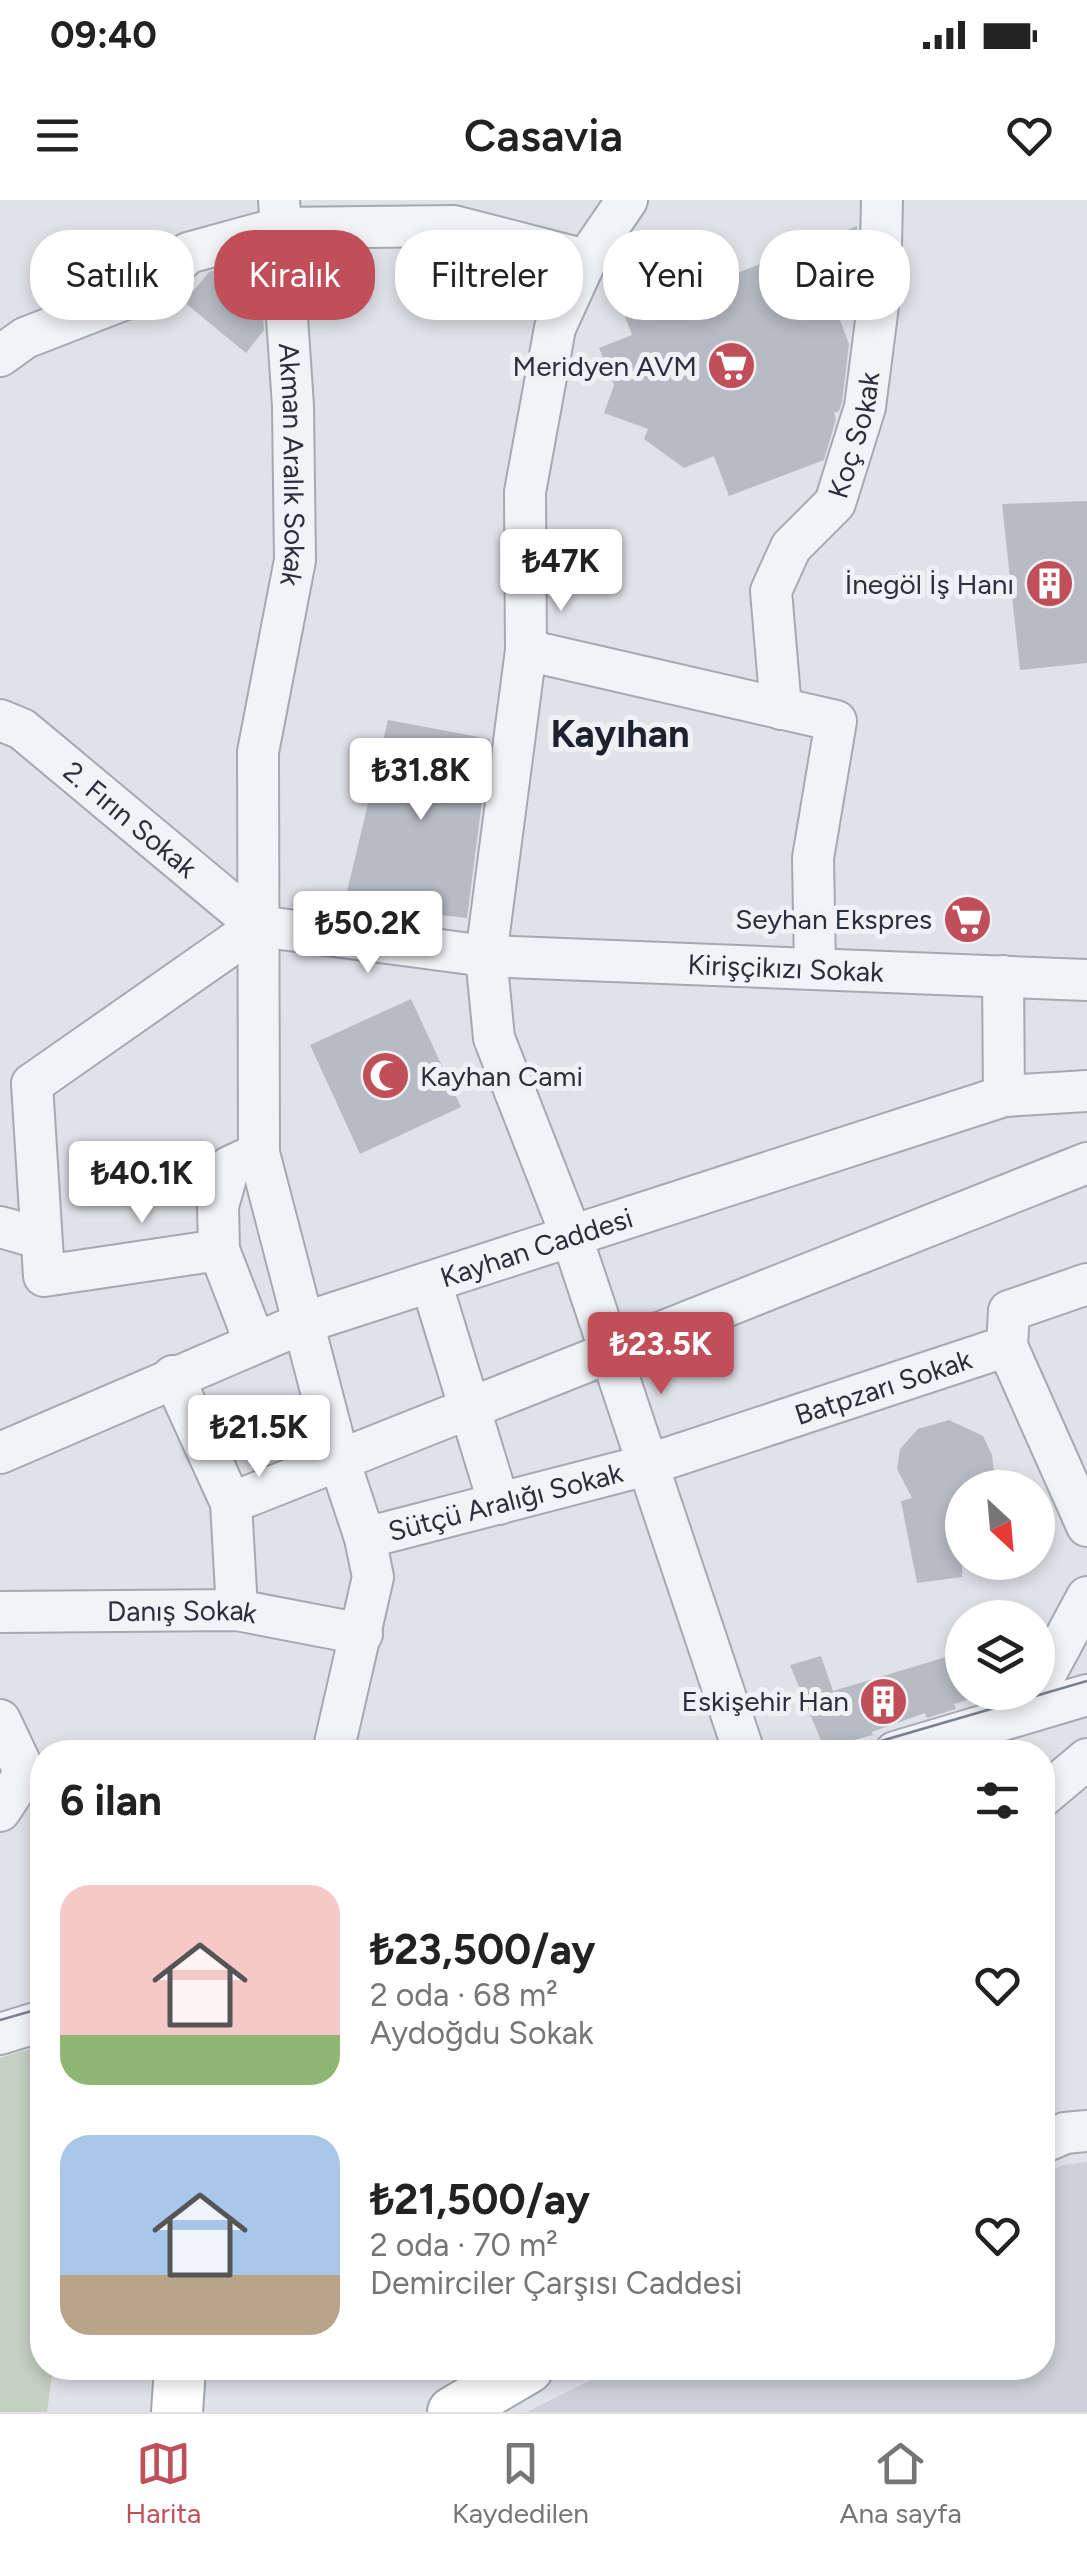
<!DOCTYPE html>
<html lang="tr">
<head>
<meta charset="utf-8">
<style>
	:root { --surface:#fff; --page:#f2f2f2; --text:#222; --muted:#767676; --line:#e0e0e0; --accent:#c14f59 }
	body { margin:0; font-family:Figtree,sans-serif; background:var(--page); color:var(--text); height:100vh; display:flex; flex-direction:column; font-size:38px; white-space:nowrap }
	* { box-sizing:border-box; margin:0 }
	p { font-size:32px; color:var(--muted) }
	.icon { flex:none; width:55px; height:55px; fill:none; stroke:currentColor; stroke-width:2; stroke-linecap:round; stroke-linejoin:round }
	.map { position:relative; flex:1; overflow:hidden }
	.drawer { position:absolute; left:30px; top:1540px; width:1025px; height:640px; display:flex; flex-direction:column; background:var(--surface); border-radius:40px; box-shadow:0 5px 15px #0003 }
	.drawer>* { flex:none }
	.banner { position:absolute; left:30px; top:30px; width:1028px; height:90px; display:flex; gap:20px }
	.needle { width:65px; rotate:154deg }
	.tools { position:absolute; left:945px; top:1270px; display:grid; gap:20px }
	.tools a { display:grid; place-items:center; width:110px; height:110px; border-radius:50%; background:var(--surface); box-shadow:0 5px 15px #0003; font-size:50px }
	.price { position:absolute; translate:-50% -85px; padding:0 22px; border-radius:10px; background:#fff; color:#222; font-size:32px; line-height:65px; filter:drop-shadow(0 2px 5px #0008) }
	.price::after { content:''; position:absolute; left:50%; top:60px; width:30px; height:22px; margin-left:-15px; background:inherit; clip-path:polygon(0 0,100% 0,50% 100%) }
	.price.selected { background:var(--accent); color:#fff }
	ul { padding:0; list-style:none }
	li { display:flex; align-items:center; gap:30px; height:250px; padding:0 30px }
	li span { display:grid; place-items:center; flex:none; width:280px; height:200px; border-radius:30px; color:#555 }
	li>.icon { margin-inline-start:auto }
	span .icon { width:120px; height:120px; fill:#fffc; stroke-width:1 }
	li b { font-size:42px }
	h2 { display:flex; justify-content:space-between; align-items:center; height:120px; padding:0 30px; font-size:42px }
	.chip { padding:0 35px; border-radius:40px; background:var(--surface); box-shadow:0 5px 15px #0003; font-size:35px; line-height:90px }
	.chip.selected { background:var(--accent); color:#fff }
	.status { display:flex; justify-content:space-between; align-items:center; height:70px; padding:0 50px; background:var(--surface); direction:ltr }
	.status svg { height:28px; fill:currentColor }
	header { display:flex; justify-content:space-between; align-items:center; height:130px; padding:0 30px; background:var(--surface); font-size:45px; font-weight:600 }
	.menu { display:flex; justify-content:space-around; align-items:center; height:140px; border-top:2px solid var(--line); background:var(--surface); font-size:28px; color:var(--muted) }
	.menu a { display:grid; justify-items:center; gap:5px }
	.menu .selected { color:var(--accent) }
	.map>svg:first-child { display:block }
</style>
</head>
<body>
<div class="status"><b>09:40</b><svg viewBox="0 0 49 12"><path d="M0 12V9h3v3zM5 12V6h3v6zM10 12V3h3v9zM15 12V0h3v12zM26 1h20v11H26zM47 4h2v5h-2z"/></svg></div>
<header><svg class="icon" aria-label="menu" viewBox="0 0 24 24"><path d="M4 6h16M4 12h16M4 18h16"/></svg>Casavia<svg class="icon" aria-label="heart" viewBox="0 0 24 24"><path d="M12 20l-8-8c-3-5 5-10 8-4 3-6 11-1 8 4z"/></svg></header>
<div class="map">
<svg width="1087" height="2212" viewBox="0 0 1087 2212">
	<rect width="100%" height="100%" fill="#e0e2e7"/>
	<!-- built -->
	<path fill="#ced1d9" d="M1087 1962V2212H527L615 2168H1042L1043 1975 1063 1965Z"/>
	<!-- green -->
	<path fill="#c4d0c1" d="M42 1845V2168H53L47 2212H0V1858Z"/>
	<!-- building -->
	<g fill="#b7bbc4">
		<path d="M857 26 853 114 840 120 849 144 842 202 839 211 834 213 836 219 824 260 729 296 714 256 684 268 644 239 648 229 604 213 614 185 599 148 632 135 625 117Z"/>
		<path d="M230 66 261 92 264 130 246 153 184 102 209 72Z"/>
		<path d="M1087 301V463L1020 470 1002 304Z"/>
		<path d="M388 520 490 539 467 718 344 704Z"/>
		<path d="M411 799 461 907 360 954 310 845Z"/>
		<path d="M949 1220 983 1236 992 1255 996 1288H962V1377L917 1383 901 1301 912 1298 897 1269 900 1249 918 1229Z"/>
		<path d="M956 1454 962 1475V1492H968L970 1499 954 1504 956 1509 927 1518 925 1513 872 1532 873 1535 824 1548 790 1465 821 1456 833 1491Z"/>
	</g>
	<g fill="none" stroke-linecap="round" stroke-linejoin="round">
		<defs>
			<g id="minor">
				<path id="s1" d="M279 0 293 206 295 360 258 552 259 953 339 1260 365 1338 373 1377 333 1552"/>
				<path d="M627 0 586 60 555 128 525 292 526 450 486 756 494 838 571 1035 744 1552"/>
				<path d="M0 156 25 138 151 89 188 53 279 28 454 26 586 60"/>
				<path d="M526 450 836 521 813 658 815 768"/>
				<path id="s2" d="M781 509 771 391 791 347 835 303 865 207 880 90 882 0"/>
				<path id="s3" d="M0 520 22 529 258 726"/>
				<path id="s4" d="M258 726 486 756 1087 780"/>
				<path d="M1003 776 1004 896"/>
				<path d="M32 884 44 1076 219 1050"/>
				<path d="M32 884 258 726"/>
				<path d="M0 1027 39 1038"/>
				<path d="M431 1082 499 1304"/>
				<path d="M1087 1084 1009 1111 1007 1146 1087 1326"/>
				<path d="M255 1143 219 1050 218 1006 229 967 259 953"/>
				<path d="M173 1176 231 1303 237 1410"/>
				<path id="s5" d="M0 1253 303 1123 1004 896 1087 891"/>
				<path d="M231 1303 1087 963"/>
				<path id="s6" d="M365 1338 647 1265 1007 1146"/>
				<path id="s7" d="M0 1412 237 1410 362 1434"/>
				<path d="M1038 1488 1087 1397"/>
				<path d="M0 1520 25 1573 0 1611"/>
				<path d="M895 1552 1087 1495"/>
				<path d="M1042 1597 1087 1559"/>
				<path d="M0 1834 42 1821"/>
				<path d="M1042 1943 1065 1933 1087 1931"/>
			</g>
			<g id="major">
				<path d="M177 2212 180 2168"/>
				<path d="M453 2212 528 2168"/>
			</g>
		</defs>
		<!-- minor casing -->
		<use href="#minor" stroke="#a6a9b1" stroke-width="44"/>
		<!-- major casing -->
		<use href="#major" stroke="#a0a6b2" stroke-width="54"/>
		<!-- minor -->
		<use href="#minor" stroke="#f2f3f6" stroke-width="40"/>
		<!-- major -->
		<use href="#major" stroke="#fff" stroke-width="50"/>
		<!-- tram -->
		<g stroke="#7a818f" stroke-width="2.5">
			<path d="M843 1552 1087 1481"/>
			<path d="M0 1820 42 1808"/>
		</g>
	</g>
	<!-- icons -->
	<defs>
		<symbol id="supermarket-disc" viewBox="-11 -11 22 22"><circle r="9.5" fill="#c14f59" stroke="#eff1f5"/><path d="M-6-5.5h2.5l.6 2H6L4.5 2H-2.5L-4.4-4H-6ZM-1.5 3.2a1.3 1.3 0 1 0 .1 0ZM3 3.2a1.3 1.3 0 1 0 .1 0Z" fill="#fff"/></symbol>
		<symbol id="building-disc" viewBox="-11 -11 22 22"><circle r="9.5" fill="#c14f59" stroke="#eff1f5"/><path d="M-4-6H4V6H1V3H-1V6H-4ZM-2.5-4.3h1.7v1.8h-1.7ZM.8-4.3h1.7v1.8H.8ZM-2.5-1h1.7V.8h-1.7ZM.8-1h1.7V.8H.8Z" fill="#fff"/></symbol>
		<symbol id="mosque-disc" viewBox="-11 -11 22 22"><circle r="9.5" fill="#c14f59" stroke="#eff1f5"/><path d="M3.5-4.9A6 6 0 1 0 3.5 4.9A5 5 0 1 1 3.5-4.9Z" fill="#fff"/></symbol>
	</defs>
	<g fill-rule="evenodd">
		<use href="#supermarket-disc" x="704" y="138" width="55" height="55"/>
		<use href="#building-disc" x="1022" y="356" width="55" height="55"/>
		<use href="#supermarket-disc" x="940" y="692" width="55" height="55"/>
		<use href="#mosque-disc" x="358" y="848" width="55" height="55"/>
		<use href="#building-disc" x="856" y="1474" width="55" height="55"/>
	</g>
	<g text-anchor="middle" stroke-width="10" stroke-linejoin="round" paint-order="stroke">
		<!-- poi labels -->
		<g font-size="28" fill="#2a2f3d" stroke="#eff1f5" text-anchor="end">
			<text x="697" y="176">Meridyen AVM</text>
			<text x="1014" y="394">İnegöl İş Hanı</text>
			<text x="932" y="729">Seyhan Ekspres</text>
			<text x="420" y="886" text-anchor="start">Kayhan Cami</text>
			<text x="849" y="1511">Eskişehir Han</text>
		</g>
		<!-- street labels -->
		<g font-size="28" fill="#2a2f3d" stroke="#eff1f5">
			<text dy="10" stroke="none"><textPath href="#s2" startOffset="300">Koç Sokak</textPath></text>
			<text dy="10" stroke="none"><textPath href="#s1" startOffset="265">Akman Aralık Sokak</textPath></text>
			<text dy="10" stroke="none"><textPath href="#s3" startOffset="165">2. Fırın Sokak</textPath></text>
			<text dy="10" stroke="none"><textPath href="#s4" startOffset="530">Kirişçikızı Sokak</textPath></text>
			<text dy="10" stroke="none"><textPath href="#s5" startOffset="575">Kayhan Caddesi</textPath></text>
			<text dy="10" stroke="none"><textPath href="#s6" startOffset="540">Batpzarı Sokak</textPath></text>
			<text dy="10" stroke="none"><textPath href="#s6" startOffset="145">Sütçü Aralığı Sokak</textPath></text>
			<text dy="10" stroke="none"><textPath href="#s7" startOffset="182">Danış Sokak</textPath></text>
		</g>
		<!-- district labels -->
		<g font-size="38" font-weight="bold" fill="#1c212e" stroke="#eff1f5">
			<text x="620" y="547">Kayıhan</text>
		</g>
	</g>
</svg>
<div class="tools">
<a><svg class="needle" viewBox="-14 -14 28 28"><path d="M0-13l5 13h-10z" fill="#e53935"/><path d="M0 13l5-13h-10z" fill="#767676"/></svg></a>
<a><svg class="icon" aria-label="layers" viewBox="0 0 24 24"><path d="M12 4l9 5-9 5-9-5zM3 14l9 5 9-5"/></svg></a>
</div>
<b class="price" style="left:561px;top:414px">₺47K</b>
<b class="price" style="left:421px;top:623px">₺31.8K</b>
<b class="price" style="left:368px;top:776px">₺50.2K</b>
<b class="price" style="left:142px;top:1026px">₺40.1K</b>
<b class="price selected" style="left:661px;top:1197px">₺23.5K</b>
<b class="price" style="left:259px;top:1280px">₺21.5K</b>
<div class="banner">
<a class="chip">Satılık</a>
<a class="chip selected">Kiralık</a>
<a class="chip">Filtreler</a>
<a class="chip">Yeni</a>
<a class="chip">Daire</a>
</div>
<section class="drawer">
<h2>6 ilan<svg class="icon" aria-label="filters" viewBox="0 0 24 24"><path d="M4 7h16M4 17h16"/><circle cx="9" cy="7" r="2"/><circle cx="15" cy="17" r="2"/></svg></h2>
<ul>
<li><span style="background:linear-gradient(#f6c9c9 75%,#8fb573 0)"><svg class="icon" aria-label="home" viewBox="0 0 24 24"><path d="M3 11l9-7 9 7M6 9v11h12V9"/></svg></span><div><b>₺23,500/ay</b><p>2 oda · 68 m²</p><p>Aydoğdu Sokak</p></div><svg class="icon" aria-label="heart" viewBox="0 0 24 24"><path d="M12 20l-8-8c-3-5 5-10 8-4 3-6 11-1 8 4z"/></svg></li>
<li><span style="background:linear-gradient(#a9c7e8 70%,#b9a48a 0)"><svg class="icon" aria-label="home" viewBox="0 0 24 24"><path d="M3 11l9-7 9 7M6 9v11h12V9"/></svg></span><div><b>₺21,500/ay</b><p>2 oda · 70 m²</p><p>Demirciler Çarşısı Caddesi</p></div><svg class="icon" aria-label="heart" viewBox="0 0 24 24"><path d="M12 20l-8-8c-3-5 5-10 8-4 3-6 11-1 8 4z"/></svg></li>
</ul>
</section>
</div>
<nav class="menu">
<a class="selected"><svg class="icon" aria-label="map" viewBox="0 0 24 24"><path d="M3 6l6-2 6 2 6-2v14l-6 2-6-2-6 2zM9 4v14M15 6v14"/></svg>Harita</a>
<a><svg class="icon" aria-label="saved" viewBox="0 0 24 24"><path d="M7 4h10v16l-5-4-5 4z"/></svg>Kaydedilen</a>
<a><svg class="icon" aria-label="home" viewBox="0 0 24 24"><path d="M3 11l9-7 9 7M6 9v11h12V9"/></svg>Ana sayfa</a>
</nav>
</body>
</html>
